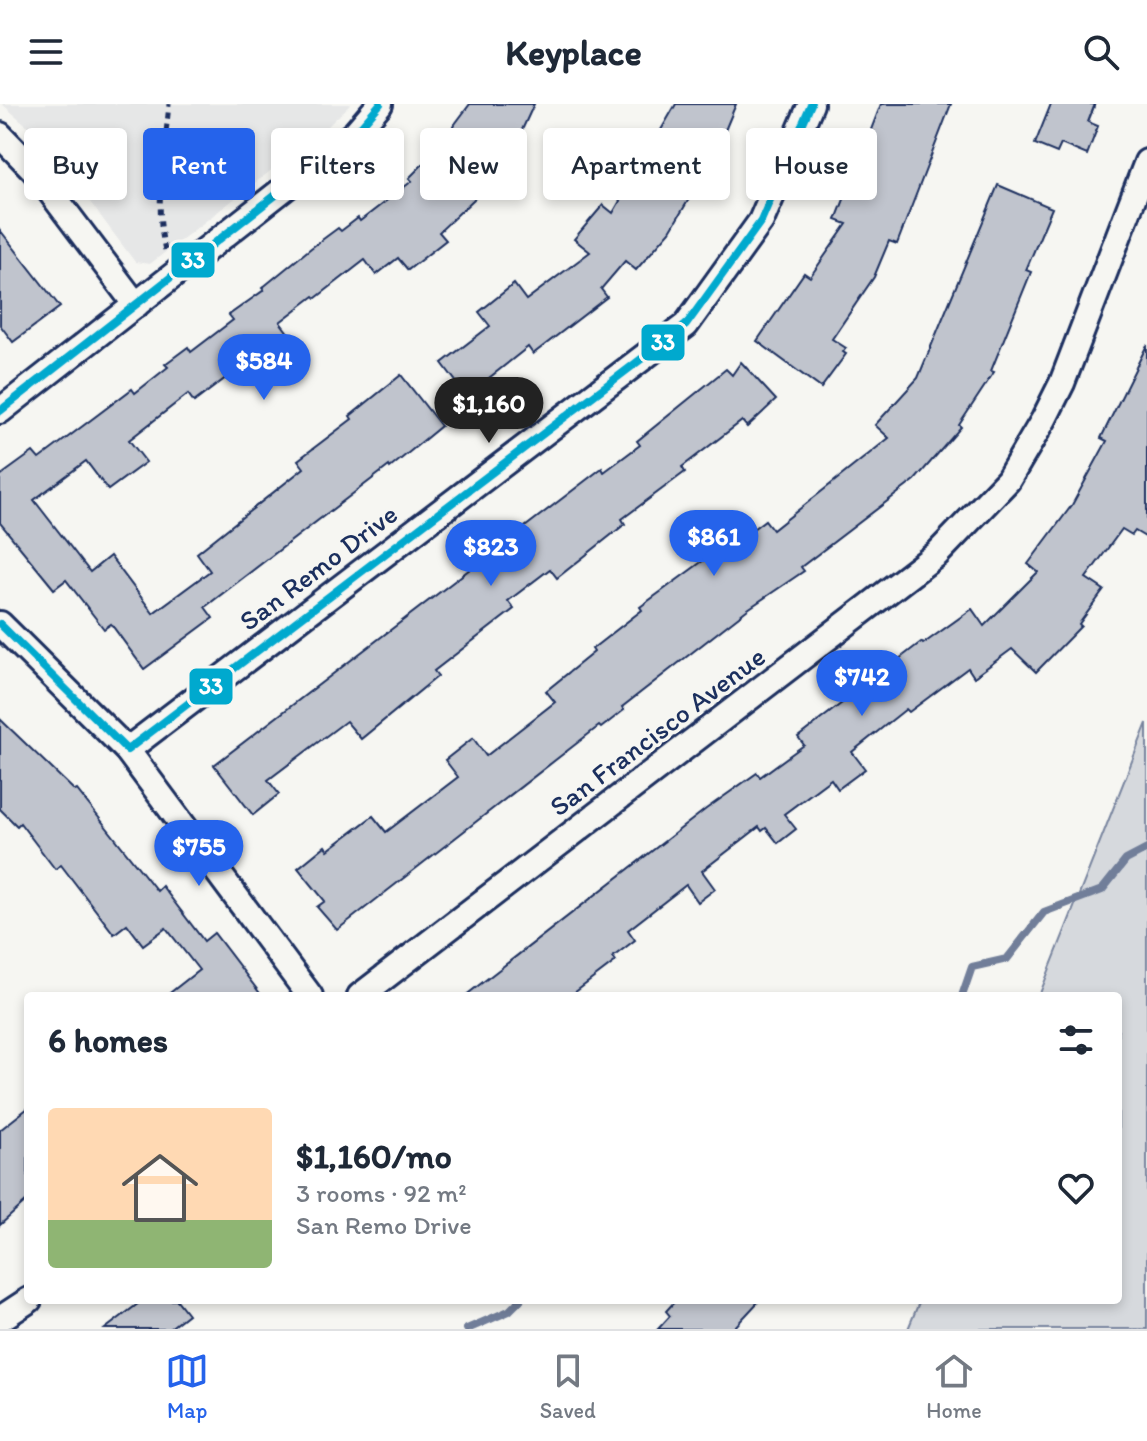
<!DOCTYPE html>
<html lang="en">
<head>
<meta charset="utf-8">
<style>
	:root { --surface:#fff; --page:#f2f2f3; --text:#1f2937; --muted:#747a83; --line:#e0e1e3; --accent:#2563eb }
	body { margin:0; font-family:Itim,sans-serif; background:var(--page); color:var(--text); height:100vh; display:flex; flex-direction:column; font-size:30px; white-space:nowrap }
	* { box-sizing:border-box; margin:0 }
	p { font-size:26px; color:var(--muted) }
	.icon { flex:none; width:44px; height:44px; fill:none; stroke:currentColor; stroke-width:2; stroke-linecap:round; stroke-linejoin:round }
	.map { position:relative; flex:1; overflow:hidden }
	.side { position:absolute; left:24px; top:888px; width:1098px; height:312px; display:flex; flex-direction:column; background:var(--surface); border-radius:8px; box-shadow:0 4px 12px #0003 }
	.side>* { flex:none }
	.top-card { position:absolute; left:24px; top:24px; width:1100px; height:72px; display:flex; gap:16px }
	.price { position:absolute; translate:-50% -68px; padding:0 18px; border-radius:28px; background:var(--accent); color:#fff; font-size:26px; line-height:52px; filter:drop-shadow(0 2px 4px #0008) }
	.price::after { content:''; position:absolute; left:50%; top:48px; width:24px; height:18px; margin-left:-12px; background:inherit; clip-path:polygon(0 0,100% 0,50% 100%) }
	.price.active { background:#222; color:#fff }
	ul { padding:0; list-style:none }
	li { display:flex; align-items:center; gap:24px; height:200px; padding:0 24px }
	li span { display:grid; place-items:center; flex:none; width:224px; height:160px; border-radius:8px; color:#555 }
	li>.icon { margin-inline-start:auto }
	span .icon { width:96px; height:96px; fill:#fffc; stroke-width:1 }
	li b { font-size:34px }
	h2 { display:flex; justify-content:space-between; align-items:center; height:96px; padding:0 24px; font-size:34px }
	.chip { padding:0 28px; border-radius:8px; background:var(--surface); box-shadow:0 4px 12px #0003; font-size:28px; line-height:72px }
	.chip.active { background:var(--accent); color:#fff }
	header { display:flex; justify-content:space-between; align-items:center; height:104px; padding:0 24px; background:var(--surface); font-size:36px; font-weight:700 }
	.tabs { display:flex; justify-content:space-around; align-items:center; height:112px; border-top:2px solid var(--line); background:var(--surface); font-size:22px; color:var(--muted) }
	.tabs a { display:grid; justify-items:center; gap:4px }
	.tabs .active { color:var(--accent) }
	.map>svg:first-child { display:block }
</style>
</head>
<body>
<header><svg class="icon" aria-label="menu" viewBox="0 0 24 24"><path d="M4 6h16M4 12h16M4 18h16"/></svg>Keyplace<svg class="icon" aria-label="search" viewBox="0 0 24 24"><circle cx="10" cy="10" r="6"/><path d="M15 15l6 6"/></svg></header>
<div class="map">
<svg width="1147" height="1225" viewBox="0 0 1147 1225">
	<rect width="100%" height="100%" fill="#f6f6f2"/>
	<filter id="ink" filterUnits="userSpaceOnUse"><feTurbulence type="fractalNoise" baseFrequency=".0125" numOctaves="2"/><feDisplacementMap in="SourceGraphic" scale="16" xChannelSelector="R" yChannelSelector="G"/><feConvolveMatrix kernelMatrix="1 2 1 2 8 2 1 2 1" color-interpolation-filters="sRGB"/></filter>
	<g filter="url(#ink)">
		<!-- built -->
		<path fill="#e6e7e7" d="M2 0H351L326 24 150 160 135 158 63 62 31 25Z"/>
		<!-- green -->
		<path fill="#d6d9dd" stroke="#78849e" stroke-width="2" d="M1147 619V1225H908L920 1196H1118V892H1039Z"/>
		<g fill="none" stroke-linecap="round" stroke-linejoin="round">
			<!-- stream -->
			<g stroke="#717e99" stroke-width="8">
				<path d="M962 892 972 863 1007 855 1044 808 1102 786 1126 756 1147 745"/>
				<path d="M467 1225 509 1207 520 1196"/>
			</g>
		</g>
		<!-- building -->
		<g fill="#c0c4cd" stroke="#1b2f5e" stroke-width="2">
			<path d="M470 0H534L516 39 519 41 492 78 439 128 446 136 408 166 398 154 376 171 365 156 316 194 314 192 280 218 295 238 250 271 243 261 194 298 188 290 129 336 146 358 108 386 86 357 34 396 90 468 110 452 153 509 210 467 197 449 304 364 298 356 352 315 350 312 401 271 441 322 390 364 389 362 205 503 213 514 144 565 111 520 104 525 66 476 54 485 0 419V372L33 348 39 355 132 285 135 289 168 263 165 260 188 243 191 248 233 216 229 211 264 186 262 184 311 144 338 124 341 127 358 114 360 117 412 77 409 74 449 34 446 32Z"/>
			<path d="M676 0H736L721 36 723 38 670 127 636 166 625 157 601 185 607 193 533 250 528 243 489 274 492 278 470 296 442 259 490 222 479 208 514 180 526 196 590 148 574 135 603 101 613 109Z"/>
			<path d="M881 0H951L897 140 889 137 874 173 832 235 846 244 843 248 846 250 821 284 757 237 804 169 810 173 847 120 836 116Z"/>
			<path d="M1051 0H1095L1088 18 1098 22 1087 51 1061 40 1057 49 1035 40Z"/>
			<path d="M998 81 1052 104 1026 166 1031 168 991 267 994 268 959 321 961 323 915 376 801 463 804 467 748 505 622 603 624 606 601 624 599 622 337 826 317 803 325 797 298 764 325 742 328 746 373 712 386 728 458 673 445 656 473 634 486 652 555 598 546 587 594 548 592 545 642 506 640 503 730 437 733 440 765 416 773 426 889 334 875 321 918 274Z"/>
			<path d="M0 126 60 203 13 238 0 221Z"/>
			<path d="M1147 241V434L1135 427 1132 431 1122 425 1086 474 1104 486 1079 520 1081 522 1036 568 1012 545 974 573 968 564 909 608 906 605 852 648 865 665 838 685 831 675 784 710 796 725 778 739 766 724 762 727 759 723 702 767 715 785 698 798 686 781 628 826 635 836 613 853 616 857 570 892H465L706 705 757 669 760 673 804 641 798 633 921 538 923 540 972 505 984 522 1038 468 1028 460 1072 401 1107 337 1101 334Z"/>
			<path d="M741 258 776 296 747 323 742 317 682 363 685 368 622 415 625 420 557 474 550 465 508 497 514 505 434 567 438 572 361 635 346 617 268 676 279 690 253 711 214 661 602 364 604 368 640 341 637 337 726 265 732 271Z"/>
			<path d="M0 615 75 687 77 686 157 787 162 782 204 837 214 829 262 892H166L199 866 166 824 143 841 127 820 114 830 61 761 55 765 20 719 17 722 0 705Z"/>
			<path d="M28 1004V1096L0 1121V1026Z"/>
			<path d="M143 1196H177L188 1210 169 1225H105Z"/>
			<path d="M676 1196H760L733 1225H658L670 1212 666 1207Z"/>
		</g>
		<g fill="none" stroke-linecap="round" stroke-linejoin="round">
			<defs>
				<g id="minor">
					<path d="M0 31 34 66 136 201"/>
					<path d="M0 307 355 29 380 0"/>
					<path d="M0 520 127 646 310 892"/>
					<path d="M127 646 686 221 761 117 811 0"/>
					<path d="M360 892 937 450 1008 376 1044 315 1062 279 1147 58"/>
					<path d="M0 1215 29 1196"/>
				</g>
			</defs>
			<!-- minor casing -->
			<use href="#minor" stroke="#1b2f5e" stroke-width="30"/>
			<!-- path -->
			<path stroke="#1b2f5e" stroke-width="5" stroke-dasharray="6 6" stroke-linecap="butt" d="M165 146C154 102 165 45 169 0"/>
			<!-- minor -->
			<use href="#minor" stroke="#f6f6f2" stroke-width="24"/>
			<defs>
				<g id="bus-1">
					<path d="M0 307 355 29 380 0"/>
					<path d="M0 520 127 646 686 221 761 117 811 0"/>
				</g>
			</defs>
			<!-- bus-1 casing -->
			<use href="#bus-1" stroke="#f6f6f2" stroke-width="14"/>
			<!-- bus-1 -->
			<use href="#bus-1" stroke="#00a9ce" stroke-width="8"/>
		</g>
	</g>
	<g text-anchor="middle" stroke-width="7" stroke-linejoin="round" paint-order="stroke">
		<!-- street labels -->
		<g font-size="28" fill="#1b2f5e" stroke="#f6f6f2">
			<text transform="translate(318 463) rotate(-37)" y="10">San Remo Drive</text>
			<text transform="translate(657 627) rotate(-37)" y="10">San Francisco Avenue</text>
		</g>
	</g>
	<g stroke="#f6f6f2" stroke-width="3">
		<rect x="170" y="137" width="46" height="38" rx="8" fill="#00a9ce"/>
		<rect x="640" y="219" width="46" height="39" rx="8" fill="#00a9ce"/>
		<rect x="188" y="563" width="46" height="39" rx="8" fill="#00a9ce"/>
	</g>
	<g font-size="22" text-anchor="middle" font-weight="bold" fill="#fff">
		<text x="193" y="164">33</text>
		<text x="663" y="246">33</text>
		<text x="211" y="590">33</text>
	</g>
</svg>
<b class="price" style="left:264px;top:298px">$584</b>
<b class="price active" style="left:489px;top:341px">$1,160</b>
<b class="price" style="left:714px;top:474px">$861</b>
<b class="price" style="left:491px;top:484px">$823</b>
<b class="price" style="left:862px;top:614px">$742</b>
<b class="price" style="left:199px;top:784px">$755</b>
<div class="top-card">
<a class="chip">Buy</a>
<a class="chip active">Rent</a>
<a class="chip">Filters</a>
<a class="chip">New</a>
<a class="chip">Apartment</a>
<a class="chip">House</a>
</div>
<section class="side">
<h2>6 homes<svg class="icon" aria-label="filters" viewBox="0 0 24 24"><path d="M4 7h16M4 17h16"/><circle cx="9" cy="7" r="2"/><circle cx="15" cy="17" r="2"/></svg></h2>
<ul>
<li><span style="background:linear-gradient(#ffd9b3 70%,#8fb573 0)"><svg class="icon" aria-label="home" viewBox="0 0 24 24"><path d="M3 11l9-7 9 7M6 9v11h12V9"/></svg></span><div><b>$1,160/mo</b><p>3 rooms · 92 m²</p><p>San Remo Drive</p></div><svg class="icon" aria-label="heart" viewBox="0 0 24 24"><path d="M12 20l-8-8c-3-5 5-10 8-4 3-6 11-1 8 4z"/></svg></li>
</ul>
</section>
</div>
<nav class="tabs">
<a class="active"><svg class="icon" aria-label="map" viewBox="0 0 24 24"><path d="M3 6l6-2 6 2 6-2v14l-6 2-6-2-6 2zM9 4v14M15 6v14"/></svg>Map</a>
<a><svg class="icon" aria-label="saved" viewBox="0 0 24 24"><path d="M7 4h10v16l-5-4-5 4z"/></svg>Saved</a>
<a><svg class="icon" aria-label="home" viewBox="0 0 24 24"><path d="M3 11l9-7 9 7M6 9v11h12V9"/></svg>Home</a>
</nav>
</body>
</html>
